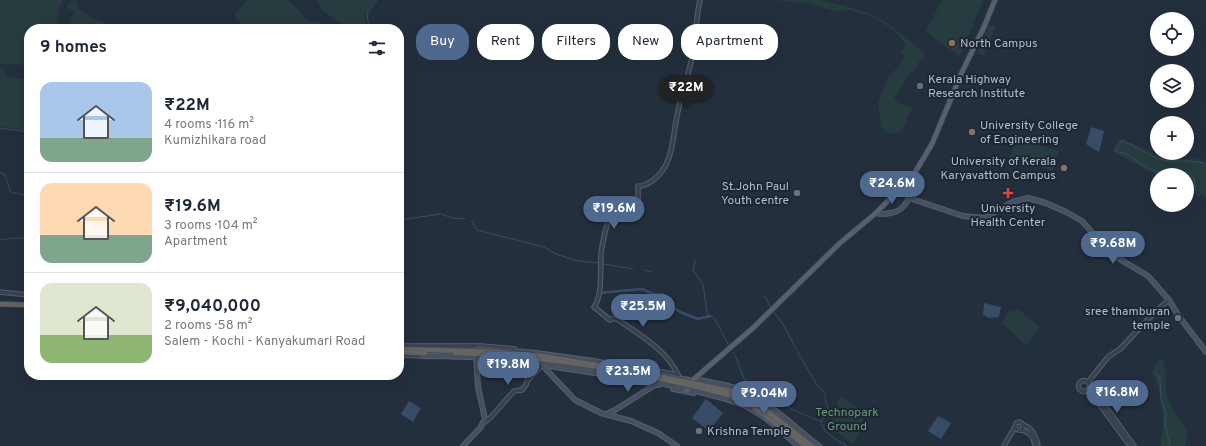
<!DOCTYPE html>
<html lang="en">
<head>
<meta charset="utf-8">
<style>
	:root { --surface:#fff; --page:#f2f2f3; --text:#1f2937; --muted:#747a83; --line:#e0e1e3; --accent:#4f688e }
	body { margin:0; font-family:Overpass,sans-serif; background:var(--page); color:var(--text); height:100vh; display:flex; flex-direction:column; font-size:15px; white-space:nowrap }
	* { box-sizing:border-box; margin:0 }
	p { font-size:13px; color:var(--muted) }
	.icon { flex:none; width:22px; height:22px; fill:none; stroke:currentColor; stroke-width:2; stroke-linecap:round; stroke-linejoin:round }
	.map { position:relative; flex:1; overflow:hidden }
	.panel { position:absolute; left:24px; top:24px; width:380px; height:356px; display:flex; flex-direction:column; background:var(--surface); border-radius:16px; box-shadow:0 4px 16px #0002 }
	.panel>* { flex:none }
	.hud { position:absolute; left:416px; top:24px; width:380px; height:36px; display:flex; gap:8px }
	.buttons { position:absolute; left:1150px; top:12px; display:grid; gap:8px }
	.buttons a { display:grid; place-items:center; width:44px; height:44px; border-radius:50%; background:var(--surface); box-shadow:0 4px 16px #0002; font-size:20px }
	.price { position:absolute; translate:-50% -34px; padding:0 9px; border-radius:14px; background:var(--accent); color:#fff; font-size:13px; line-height:26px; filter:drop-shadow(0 1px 2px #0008) }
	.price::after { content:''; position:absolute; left:50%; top:24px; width:12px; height:9px; margin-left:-6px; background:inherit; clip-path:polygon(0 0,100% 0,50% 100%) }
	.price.selected { background:#222; color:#fff }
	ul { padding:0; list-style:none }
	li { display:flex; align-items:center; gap:12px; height:100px; padding:0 16px }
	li+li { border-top:1px solid var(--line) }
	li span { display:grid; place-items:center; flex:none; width:112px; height:80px; border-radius:12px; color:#555 }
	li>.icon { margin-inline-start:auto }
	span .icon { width:48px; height:48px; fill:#fffc; stroke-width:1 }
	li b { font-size:17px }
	h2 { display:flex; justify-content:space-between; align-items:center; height:48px; padding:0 16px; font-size:17px }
	.pill { padding:0 14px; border-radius:16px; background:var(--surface); box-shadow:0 4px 16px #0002; font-size:14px; line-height:36px }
	.pill.selected { background:var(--accent); color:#fff }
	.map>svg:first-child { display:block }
</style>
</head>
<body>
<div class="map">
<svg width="1206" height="446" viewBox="0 0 1206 446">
	<rect width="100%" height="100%" fill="#242f3e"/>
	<!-- green -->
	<g fill="#263c3f">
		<path d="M0 0H63L58 10 56 29H29V65L0 64Z"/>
		<path d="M72 0 77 2V8L92 18 104 23 105 29H69L74 10 66 8Z"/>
		<path d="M248 0H287L310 22 318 21 323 29H245L234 15Z"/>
		<path d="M317 0H376L365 15 367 29H350L323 11Z"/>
		<path d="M773 0H821L867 12 886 22 926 54 918 63 914 71 910 74 895 96 894 99 899 103 912 108 902 131 895 133 885 132 881 126 878 104 888 77 899 66 905 56 901 53 905 45 902 39 894 31 874 17 849 10 839 12 806 3Z"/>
		<path d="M942 0H983L960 56 940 43 926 31Z"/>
		<path d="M989 25 996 26 983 56 977 53Z"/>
		<path d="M0 68 3 69 6 77 29 79V132L0 126Z"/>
		<path d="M1016 138 1059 151 1053 171 1010 158Z"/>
		<path d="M1119 139 1142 147 1155 154 1172 159H1196L1206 163V198L1199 193 1189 179H1187V175H1161L1148 171 1113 151Z"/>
		<path d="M1019 310 1039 327 1027 346 1002 323 1008 312Z"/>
		<path d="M1163 359C1168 372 1164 386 1168 399 1170 409 1187 425 1187 434 1188 438 1186 442 1185 446H1161C1160 438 1163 432 1163 424 1163 407 1159 386 1152 372L1158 361Z"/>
		<path d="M840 396 866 413 854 444 832 429 833 416Z"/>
	</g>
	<!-- water -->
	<g fill="#394c67">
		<path d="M1091 127 1104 131 1099 152 1086 144Z"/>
		<path d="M984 303 1001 307 999 317 989 318 983 315Z"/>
		<path d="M706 399 723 413 709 431 692 418Z"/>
		<path d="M409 401 421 408 413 422 401 414Z"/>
		<path d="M938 416 951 423 941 439 928 431Z"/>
	</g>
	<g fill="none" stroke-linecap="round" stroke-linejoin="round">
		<!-- stream -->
		<g stroke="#394c67" stroke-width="1">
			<path d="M369 29 367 13 377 0"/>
			<path d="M0 128 29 132"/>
			<path d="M0 173 4 174 11 192 29 196"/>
			<path d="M1171 175 1154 171 1138 162 1127 154 1115 151 1122 140C1134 146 1147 154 1159 159 1174 164 1191 158 1206 164"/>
			<path d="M1187 176 1189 175 1194 178 1196 192 1200 196"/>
			<path d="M399 220 441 214 452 218 465 219"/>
			<path d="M472 221 477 230 544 247 556 254 578 261 598 263"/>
			<path d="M0 240C9 239 20 236 29 240"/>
			<path d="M694 260 695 262 693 270 703 284 707 313 715 319 728 344"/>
			<path d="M603 264 633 269"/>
			<path d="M644 270 652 272"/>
			<path d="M765 296 771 308"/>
			<path d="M773 311 784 326 796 349"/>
			<path d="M797 351 817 385 825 394"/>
			<path d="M733 352C739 362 741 376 748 384L766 388 777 393 786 405 791 409 820 421 826 432 838 441 847 446"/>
			<path d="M1156 372 1160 379 1161 399 1166 414 1165 422 1170 446"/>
			<path d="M825 395 826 404 828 406"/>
			<path d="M821 422 824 418 828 407"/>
		</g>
		<!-- canal -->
		<g stroke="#394c67" stroke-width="2.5">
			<path d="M599 293 642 289 653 294H662L666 297 673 307"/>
			<path d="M674 308 680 312 698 319 710 316"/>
		</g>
		<defs>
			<g id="tertiary">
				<path d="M0 292 29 295"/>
				<path d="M399 346H482L515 349"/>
				<path d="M399 355 423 356"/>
				<path d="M618 364 678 375"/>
				<path d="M677 379 678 375C667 350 641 336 620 321L614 318 610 320 594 307C603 296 600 266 601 252 603 239 606 227 610 215L619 209 636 202 638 199V186C643 187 647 184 652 181 675 165 672 136 678 111 682 91 690 72 693 52 696 35 696 17 700 0"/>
				<circle cx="1084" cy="386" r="5.5"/>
				<path d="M1088 382 1108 357 1120 349 1157 310 1169 300"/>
				<path d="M1089 388 1109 411 1134 446"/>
				<path d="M1087 390 1100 405 1130 446"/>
				<circle cx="1019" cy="426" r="4"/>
				<path d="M485 422 491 417 514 391 522 390 526 385 527 381 543 364"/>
				<path d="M1023 425C1032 427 1037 438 1038 446"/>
				<path d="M1020 430C1030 431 1034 437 1035 446"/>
				<path d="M1004 446 1015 427"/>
			</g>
			<g id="secondary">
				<path d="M909 198 963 216 985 218 1012 202 1028 198 1046 203 1066 212 1082 221 1111 254 1148 276 1169 300 1178 315 1206 352"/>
				<path d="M876 213C881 215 886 214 891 213 910 210 911 189 914 174"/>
				<path d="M477 348 536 353 594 361 699 382"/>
				<path d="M423 356C505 356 585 366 664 384 689 390 715 394 740 404 762 412 781 431 798 446"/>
				<path d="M542 365 575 400 601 413 631 421 658 433 677 446"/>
				<path d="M549 366 620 377"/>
				<path d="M696 379C711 383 727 384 741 390 770 402 794 427 819 446"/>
				<path d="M644 382 659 385"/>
				<path d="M673 389 694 393"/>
				<path d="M607 414 615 410 655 385"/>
				<path d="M463 446 480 428 485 419 478 387 476 355"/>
			</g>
			<path id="primary" d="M686 391 694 379 753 328 840 243 876 213 914 174 932 144 962 72 984 27 995 0"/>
			<g id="trunk">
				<path d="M0 304 29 305"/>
				<path d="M731 391 755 402 812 446"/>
				<path d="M729 395 752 406 806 446"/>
			</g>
		</defs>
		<!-- tertiary casing -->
		<use href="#tertiary" stroke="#565f6c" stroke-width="5.5"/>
		<!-- secondary casing -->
		<use href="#secondary" stroke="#565f6c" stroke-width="6"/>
		<!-- primary casing -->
		<use href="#primary" stroke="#414a57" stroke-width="6"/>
		<!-- trunk casing -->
		<use href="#trunk" stroke="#434c59" stroke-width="6"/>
		<!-- tertiary -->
		<use href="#tertiary" stroke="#38414e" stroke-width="3.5"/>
		<!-- secondary -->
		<use href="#secondary" stroke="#465061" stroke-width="4"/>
		<!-- primary -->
		<use href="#primary" stroke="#56606e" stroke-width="4.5"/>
		<!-- trunk -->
		<use href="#trunk" stroke="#656462" stroke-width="4.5"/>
		<defs>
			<g id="trunk-bridge">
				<path d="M399 349 497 352 542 356 632 371 731 391"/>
				<path d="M399 352 425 353"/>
				<path d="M455 353C473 354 491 354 510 356 582 362 659 377 729 395"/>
			</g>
		</defs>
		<!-- trunk-bridge casing -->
		<use href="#trunk-bridge" stroke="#434c59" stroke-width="6" stroke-linecap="butt"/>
		<!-- trunk-bridge -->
		<use href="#trunk-bridge" stroke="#656462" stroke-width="4.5"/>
	</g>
	<!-- markers -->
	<g fill="#8d6e63" stroke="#1d2633" stroke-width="1.5">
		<circle cx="952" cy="43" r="4"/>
		<circle cx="972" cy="132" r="4"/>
		<circle cx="1064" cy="168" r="4"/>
	</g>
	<circle fill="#5c6f8a" stroke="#1d2633" stroke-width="1.5" cx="920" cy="86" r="4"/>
	<g fill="#6b7280" stroke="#1d2633" stroke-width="1.5">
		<circle cx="797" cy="193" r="4"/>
		<circle cx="1178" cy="318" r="4"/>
		<circle cx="699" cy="431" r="4"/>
	</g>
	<path fill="#e0444e" stroke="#1d2633" stroke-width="1.5" d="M1006 187h4v4h4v4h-4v4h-4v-4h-4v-4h4z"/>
	<g text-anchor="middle" stroke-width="4" stroke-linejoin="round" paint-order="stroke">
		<!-- poi labels -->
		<g font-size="12" fill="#b4bcc9" stroke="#1d2633" text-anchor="start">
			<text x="960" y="47">North Campus</text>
			<text x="928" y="83">Kerala Highway<tspan x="928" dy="14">Research Institute</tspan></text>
			<text x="980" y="129">University College<tspan x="980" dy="14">of Engineering</tspan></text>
			<text x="1056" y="165" text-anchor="end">University of Kerala<tspan x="1056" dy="14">Karyavattom Campus</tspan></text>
			<text x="789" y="190" text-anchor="end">St.John Paul<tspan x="789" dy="14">Youth centre</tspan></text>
			<text x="1008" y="212" text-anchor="middle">University<tspan x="1008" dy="14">Health Center</tspan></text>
			<text x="1170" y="315" text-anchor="end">sree thamburan<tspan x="1170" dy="14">temple</tspan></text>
			<text x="707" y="435">Krishna Temple</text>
		</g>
		<!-- park labels -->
		<g font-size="12" fill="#6b9a76" stroke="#1d2633">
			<text x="847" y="416">Technopark<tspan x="847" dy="14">Ground</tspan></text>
		</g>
	</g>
</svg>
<div class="buttons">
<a><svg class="icon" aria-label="locate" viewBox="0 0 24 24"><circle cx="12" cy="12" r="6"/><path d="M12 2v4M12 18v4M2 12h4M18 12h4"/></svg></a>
<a><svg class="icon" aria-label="layers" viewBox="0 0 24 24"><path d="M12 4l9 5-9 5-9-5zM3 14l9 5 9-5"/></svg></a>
<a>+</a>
<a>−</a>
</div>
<b class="price selected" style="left:686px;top:109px">₹22M</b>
<b class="price" style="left:892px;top:205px">₹24.6M</b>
<b class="price" style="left:614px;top:230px">₹19.6M</b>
<b class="price" style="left:1113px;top:265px">₹9.68M</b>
<b class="price" style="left:643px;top:328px">₹25.5M</b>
<b class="price" style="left:508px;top:386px">₹19.8M</b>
<b class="price" style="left:628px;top:393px">₹23.5M</b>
<b class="price" style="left:1117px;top:414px">₹16.8M</b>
<b class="price" style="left:764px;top:415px">₹9.04M</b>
<div class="hud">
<a class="pill selected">Buy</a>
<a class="pill">Rent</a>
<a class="pill">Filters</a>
<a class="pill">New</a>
<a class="pill">Apartment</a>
</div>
<section class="panel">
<h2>9 homes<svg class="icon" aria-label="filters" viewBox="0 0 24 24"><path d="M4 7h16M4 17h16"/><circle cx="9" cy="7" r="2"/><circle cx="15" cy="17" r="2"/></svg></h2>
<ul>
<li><span style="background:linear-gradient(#a9c7e8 70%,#7fa58c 0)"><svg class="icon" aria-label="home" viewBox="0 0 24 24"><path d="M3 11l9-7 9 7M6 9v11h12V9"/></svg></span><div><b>₹22M</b><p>4 rooms · 116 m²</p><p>Kumizhikara road</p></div></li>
<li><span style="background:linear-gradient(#ffd9b3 65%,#7fa58c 0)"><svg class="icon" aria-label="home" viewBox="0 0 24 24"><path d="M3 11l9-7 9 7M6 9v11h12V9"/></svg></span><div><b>₹19.6M</b><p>3 rooms · 104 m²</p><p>Apartment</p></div></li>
<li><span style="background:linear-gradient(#dfe7d0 65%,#8fb573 0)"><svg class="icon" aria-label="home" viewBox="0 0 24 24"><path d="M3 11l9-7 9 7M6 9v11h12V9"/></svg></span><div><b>₹9,040,000</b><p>2 rooms · 58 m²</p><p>Salem - Kochi - Kanyakumari Road</p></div></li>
</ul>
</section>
</div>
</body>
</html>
